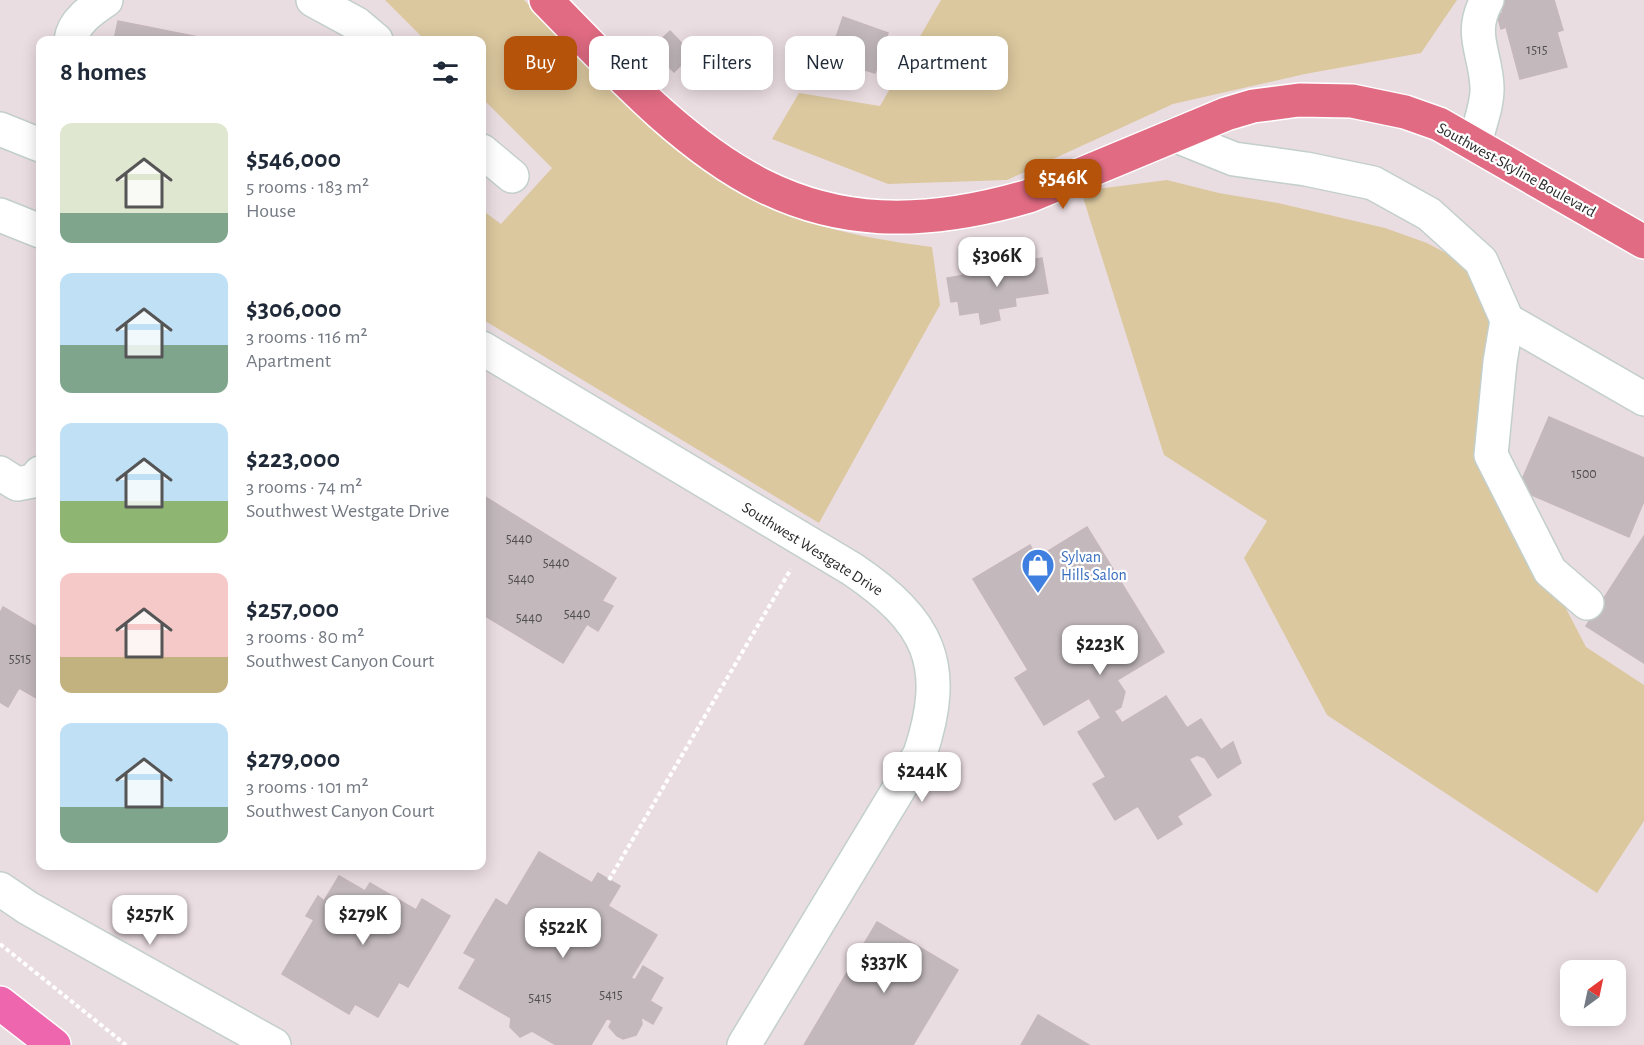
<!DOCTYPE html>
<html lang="en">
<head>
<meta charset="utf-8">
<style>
	:root { --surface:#fff; --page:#f6f6f7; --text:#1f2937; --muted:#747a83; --accent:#b45309 }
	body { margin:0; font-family:"Alegreya Sans",sans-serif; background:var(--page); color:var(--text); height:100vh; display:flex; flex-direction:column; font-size:22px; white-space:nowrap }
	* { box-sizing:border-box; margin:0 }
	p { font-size:20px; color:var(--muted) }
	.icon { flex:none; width:33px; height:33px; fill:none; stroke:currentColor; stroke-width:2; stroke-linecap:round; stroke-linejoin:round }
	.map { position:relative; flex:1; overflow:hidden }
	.panel { position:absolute; left:36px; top:36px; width:450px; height:834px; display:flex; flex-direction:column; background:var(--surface); border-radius:12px; box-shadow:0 3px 15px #0003 }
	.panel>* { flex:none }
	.top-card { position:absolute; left:504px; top:36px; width:570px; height:54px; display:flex; gap:12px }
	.needle { width:39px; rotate:33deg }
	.buttons { position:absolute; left:1560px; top:960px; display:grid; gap:12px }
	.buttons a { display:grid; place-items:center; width:66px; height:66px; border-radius:12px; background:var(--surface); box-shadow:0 3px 15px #0003; font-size:30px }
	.price { position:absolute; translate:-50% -51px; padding:0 14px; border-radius:12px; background:#fff; color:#222; font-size:20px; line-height:39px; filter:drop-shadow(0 2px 3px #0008) }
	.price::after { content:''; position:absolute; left:50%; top:36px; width:18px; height:14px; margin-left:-9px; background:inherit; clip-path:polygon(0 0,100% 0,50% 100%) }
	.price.selected { background:var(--accent); color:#fff }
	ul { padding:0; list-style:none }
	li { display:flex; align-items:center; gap:18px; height:150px; padding:0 24px }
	li span { display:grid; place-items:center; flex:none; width:168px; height:120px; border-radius:12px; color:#555 }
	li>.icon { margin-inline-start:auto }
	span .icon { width:72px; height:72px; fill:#fffc; stroke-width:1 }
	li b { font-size:26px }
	h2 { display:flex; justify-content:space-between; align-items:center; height:72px; padding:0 24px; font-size:26px }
	.tag { padding:0 21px; border-radius:12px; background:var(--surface); box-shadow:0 3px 15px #0003; font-size:21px; line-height:54px }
	.tag.selected { background:var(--accent); color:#fff }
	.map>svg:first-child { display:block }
</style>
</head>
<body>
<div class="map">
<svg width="1644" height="1045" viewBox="0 0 1644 1045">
	<rect width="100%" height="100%" fill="#eadde2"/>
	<!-- green -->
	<g fill="#dbc89f">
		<path d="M385 0H524C556 31 587 62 618 93 658 132 698 172 749 198 806 227 869 239 932 247L940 305 819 523 482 319V210L501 224 552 168 482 98V40H425Z"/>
		<path d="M941 0H1457L1421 53 1305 74 1173 104 1007 180 888 184 772 139 799 93 880 106Z"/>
		<path d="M1167 180 1219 193 1278 203 1385 228 1427 243 1461 261 1485 287 1492 319 1479 441 1586 647 1644 685V821L1597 893 1327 715 1244 558 1267 521 1164 455 1081 191Z"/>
	</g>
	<!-- building -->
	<g fill="#c3b9bd" stroke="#c5b7bc" stroke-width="1.5">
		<path d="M1499 0H1554L1563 30 1557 32 1567 67 1520 79 1506 27 1501 29 1497 14 1503 13Z"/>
		<path d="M843 17 888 33 875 73 849 65 847 70 827 64Z"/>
		<path d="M118 21 213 40H114Z"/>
		<path d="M670 31 692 54 674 72 651 49Z"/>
		<path d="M1042 258 1048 293 1015 298 1016 306 998 309 1000 320 981 324 979 312 960 315 958 301 951 302 947 278 971 274 970 269 994 265 995 268Z"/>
		<path d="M1549 417 1644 458V501L1629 537 1518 489Z"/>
		<path d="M482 495 616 578 602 601 613 606 598 631 587 624 563 663 482 614Z"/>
		<path d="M1087 527 1164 652 1117 680 1125 692 1121 707 1114 711 1122 723 1166 696 1187 728 1201 719 1221 750 1233 742 1241 763 1218 778 1205 758 1197 755 1189 759 1211 795 1177 816 1182 824 1158 839 1138 806 1115 820 1093 784 1106 777 1078 732 1101 718 1089 698 1044 725 1015 678 1028 670 973 579 1030 545 1037 558Z"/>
		<path d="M1644 536V663L1586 626Z"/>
		<path d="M3 607 40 629V700L19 688 8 707 0 702V613Z"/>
		<path d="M539 852 592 883 598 873 620 886 608 906 657 935 631 978 635 980 643 966 663 978 650 1001 662 1008 653 1024 641 1017 642 1024 636 1035 623 1039 617 1036 609 1027 612 1021 607 1018 591 1045H556L532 1031 520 1037 510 1027 511 1018 459 988 476 959 464 953 496 899 507 906Z"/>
		<path d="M339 876 365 891 370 883 416 910 422 899 450 916 408 987 399 982 378 1017 355 1004 349 1014 282 974 314 920 306 916 318 896 324 901Z"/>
		<path d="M877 922 958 970 913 1045H804Z"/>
		<path d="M1038 1015 1089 1045H1021Z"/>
	</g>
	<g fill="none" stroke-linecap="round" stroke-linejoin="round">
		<defs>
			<g id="minor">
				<path d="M313 0 357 24 376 40"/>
				<path d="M71 40C73 22 92 9 106 0"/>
				<path d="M0 129 40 145"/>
				<path d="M1174 135 1234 159 1306 169 1373 183 1429 214 1481 261 1507 320 1644 399"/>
				<path d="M1475 143C1479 126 1488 104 1487 87 1486 53 1468 34 1487 0"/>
				<path d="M482 151 512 176"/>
				<path d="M0 215 40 231"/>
				<path d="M1507 320 1500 362 1491 455 1550 571 1587 603"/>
				<path d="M482 348 852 569C929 621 950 664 920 754L744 1045"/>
				<path d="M0 473 17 484 33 481 40 473"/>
				<path d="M0 889 28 908 274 1045"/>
			</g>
			<path id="major" d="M546 0C698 156 794 265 1029 196L1226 114 1253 106 1299 100 1352 101 1405 112 1439 124 1644 242"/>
			<path id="highway" d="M0 1003 54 1045"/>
		</defs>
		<!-- minor casing -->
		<use href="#minor" stroke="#c2cfcc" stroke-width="36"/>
		<!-- major casing -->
		<use href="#major" stroke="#fff" stroke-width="36"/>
		<!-- highway casing -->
		<use href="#highway" stroke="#fff" stroke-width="36"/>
		<!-- path -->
		<g stroke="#fff" stroke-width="4" stroke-dasharray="4.5 3" stroke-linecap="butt">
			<path d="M609 880 791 569"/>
			<path d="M0 944 126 1045"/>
		</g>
		<!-- minor -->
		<use href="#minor" stroke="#fff" stroke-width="33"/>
		<!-- major -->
		<use href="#major" stroke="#e16b83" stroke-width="33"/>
		<!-- highway -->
		<use href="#highway" stroke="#ed66ae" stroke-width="33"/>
	</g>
	<!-- icons -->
	<defs>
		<symbol id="shop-pin" viewBox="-11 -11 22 30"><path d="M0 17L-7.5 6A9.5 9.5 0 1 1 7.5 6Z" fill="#3f7fe0" stroke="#fff"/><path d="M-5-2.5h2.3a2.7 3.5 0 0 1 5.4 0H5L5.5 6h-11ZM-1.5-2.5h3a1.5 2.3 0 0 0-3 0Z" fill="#fff"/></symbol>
	</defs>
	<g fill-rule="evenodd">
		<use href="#shop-pin" x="1019" y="546" width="38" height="52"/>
	</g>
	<g text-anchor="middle" stroke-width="4.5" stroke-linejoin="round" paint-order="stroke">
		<!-- number labels -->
		<g font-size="14" fill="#504e4f">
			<text x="1537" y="54">1515</text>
			<text x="1584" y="478">1500</text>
			<text x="519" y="543">5440</text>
			<text x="556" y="567">5440</text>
			<text x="521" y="583">5440</text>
			<text x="577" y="618">5440</text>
			<text x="529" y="622">5440</text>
			<text x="20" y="663">5515</text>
			<text x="611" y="999">5415</text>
			<text x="540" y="1002">5415</text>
		</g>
		<!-- street labels -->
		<g font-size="16" fill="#2a2a2a" stroke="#fff">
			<text transform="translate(1517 169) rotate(29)" y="6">Southwest Skyline Boulevard</text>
			<text transform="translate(813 548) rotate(32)" y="6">Southwest Westgate Drive</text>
		</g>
		<!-- shop labels -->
		<g font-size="16" fill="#366cbe" stroke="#fff" text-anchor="start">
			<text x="1061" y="562">Sylvan<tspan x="1061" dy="18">Hills Salon</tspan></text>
		</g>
	</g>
</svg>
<div class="buttons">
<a><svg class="needle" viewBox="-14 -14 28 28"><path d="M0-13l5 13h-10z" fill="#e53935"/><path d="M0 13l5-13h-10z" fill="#747a83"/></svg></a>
</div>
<b class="price selected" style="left:1063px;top:210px">$546K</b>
<b class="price" style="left:997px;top:288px">$306K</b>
<b class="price" style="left:1100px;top:676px">$223K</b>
<b class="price" style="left:922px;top:803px">$244K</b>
<b class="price" style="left:150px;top:946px">$257K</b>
<b class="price" style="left:363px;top:946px">$279K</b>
<b class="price" style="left:563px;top:959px">$522K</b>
<b class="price" style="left:884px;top:994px">$337K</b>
<div class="top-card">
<a class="tag selected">Buy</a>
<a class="tag">Rent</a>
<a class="tag">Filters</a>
<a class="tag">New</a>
<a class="tag">Apartment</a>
</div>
<section class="panel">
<h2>8 homes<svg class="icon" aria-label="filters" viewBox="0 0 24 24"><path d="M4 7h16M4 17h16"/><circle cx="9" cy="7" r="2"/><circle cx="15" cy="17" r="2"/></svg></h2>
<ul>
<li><span style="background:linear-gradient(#dfe7d0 75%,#7fa58c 0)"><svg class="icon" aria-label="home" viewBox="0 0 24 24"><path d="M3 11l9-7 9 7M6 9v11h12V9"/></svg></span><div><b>$546,000</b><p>5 rooms · 183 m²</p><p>House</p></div></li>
<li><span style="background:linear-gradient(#bfe0f5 60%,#7fa58c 0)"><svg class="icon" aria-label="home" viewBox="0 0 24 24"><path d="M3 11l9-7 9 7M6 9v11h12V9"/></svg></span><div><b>$306,000</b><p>3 rooms · 116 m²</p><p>Apartment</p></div></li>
<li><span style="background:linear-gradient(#bfe0f5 65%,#8fb573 0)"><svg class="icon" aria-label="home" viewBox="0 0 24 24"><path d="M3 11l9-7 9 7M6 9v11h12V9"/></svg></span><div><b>$223,000</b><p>3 rooms · 74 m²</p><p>Southwest Westgate Drive</p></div></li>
<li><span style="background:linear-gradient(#f6c9c9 70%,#c2b280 0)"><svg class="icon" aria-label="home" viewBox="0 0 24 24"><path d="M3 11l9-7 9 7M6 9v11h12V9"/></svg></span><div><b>$257,000</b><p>3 rooms · 80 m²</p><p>Southwest Canyon Court</p></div></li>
<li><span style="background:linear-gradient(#bfe0f5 70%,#7fa58c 0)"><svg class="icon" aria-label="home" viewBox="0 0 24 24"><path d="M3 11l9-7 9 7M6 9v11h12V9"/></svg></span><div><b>$279,000</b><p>3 rooms · 101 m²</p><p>Southwest Canyon Court</p></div></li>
</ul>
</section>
</div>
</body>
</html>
